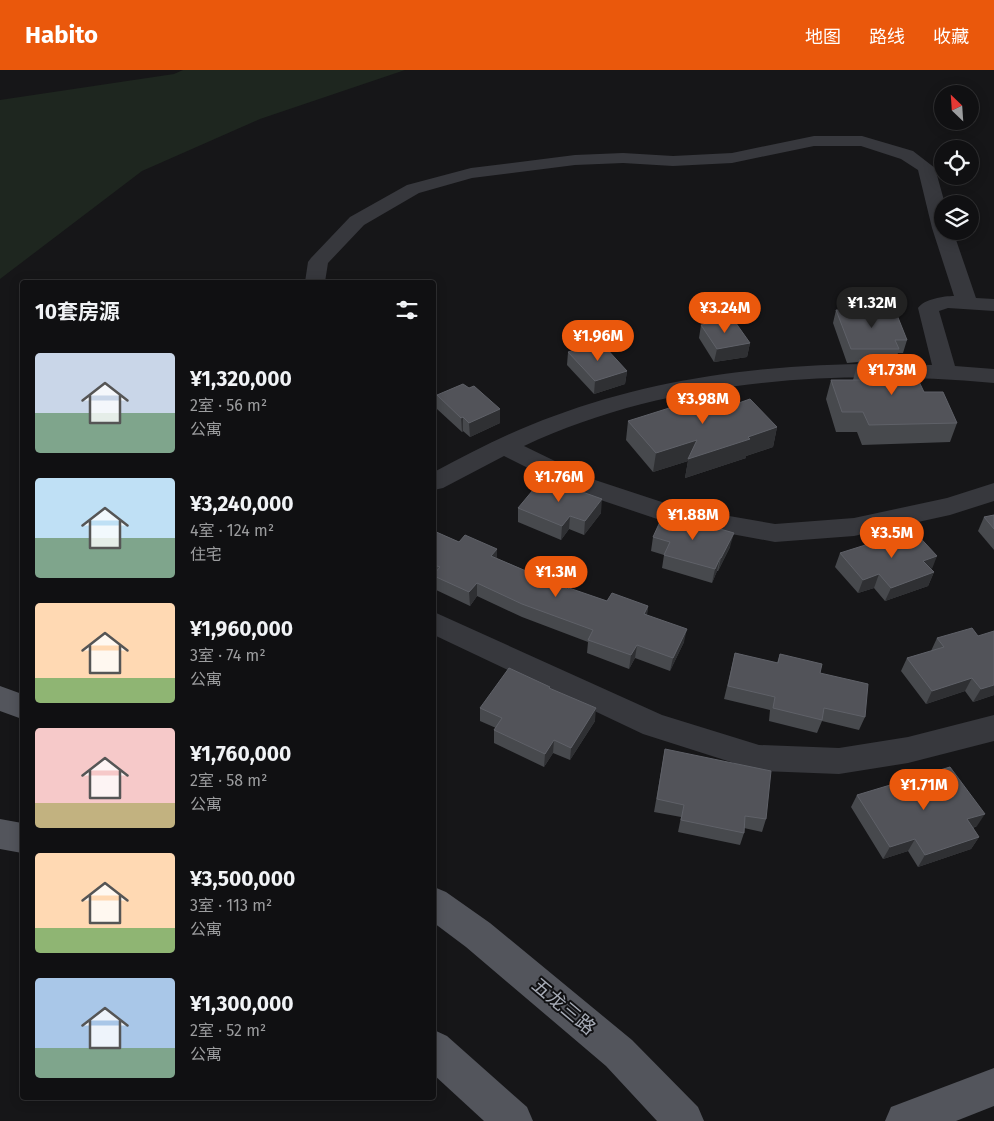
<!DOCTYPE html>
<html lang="zh">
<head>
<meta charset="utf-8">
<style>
	:root { --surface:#101012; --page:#19191b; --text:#f1f3f6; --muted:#9c9d9f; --line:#303032; --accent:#ea580c }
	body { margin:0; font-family:"Fira Sans","Noto Sans SC",sans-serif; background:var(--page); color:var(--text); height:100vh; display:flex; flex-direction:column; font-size:19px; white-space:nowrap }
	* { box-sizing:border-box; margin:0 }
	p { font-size:16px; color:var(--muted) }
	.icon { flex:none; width:28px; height:28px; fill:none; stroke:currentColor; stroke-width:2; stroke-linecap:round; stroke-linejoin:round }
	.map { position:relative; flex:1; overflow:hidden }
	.drawer { position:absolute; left:20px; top:210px; width:416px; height:820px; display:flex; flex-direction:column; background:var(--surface); border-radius:5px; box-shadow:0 2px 12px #0003,0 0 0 1px var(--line) }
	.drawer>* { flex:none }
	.needle { width:32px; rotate:335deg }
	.buttons { position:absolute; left:934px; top:15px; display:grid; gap:10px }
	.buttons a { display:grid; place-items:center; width:45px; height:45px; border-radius:50%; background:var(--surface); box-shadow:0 2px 12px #0003,0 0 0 1px var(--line); font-size:25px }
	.price { position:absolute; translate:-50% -42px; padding:0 11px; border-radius:18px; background:var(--accent); color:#fff; font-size:16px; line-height:32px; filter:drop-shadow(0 1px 2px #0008) }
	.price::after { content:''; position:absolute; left:50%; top:30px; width:15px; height:11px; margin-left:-8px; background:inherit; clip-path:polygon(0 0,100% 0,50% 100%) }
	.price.current { background:#222; color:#fff }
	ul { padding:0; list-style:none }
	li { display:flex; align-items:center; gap:15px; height:125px; padding:0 15px }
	li span { display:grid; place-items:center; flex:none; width:140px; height:100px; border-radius:5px; color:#555 }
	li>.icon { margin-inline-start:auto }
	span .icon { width:60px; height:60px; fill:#fffc; stroke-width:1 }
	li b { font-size:21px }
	h2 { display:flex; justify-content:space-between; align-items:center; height:60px; padding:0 15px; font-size:21px }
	header { display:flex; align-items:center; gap:30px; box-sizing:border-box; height:70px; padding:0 25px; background:var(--accent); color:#fff }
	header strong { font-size:24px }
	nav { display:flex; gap:28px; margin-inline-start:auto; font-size:18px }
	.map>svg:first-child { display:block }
</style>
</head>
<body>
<header>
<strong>Habito</strong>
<nav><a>地图</a><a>路线</a><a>收藏</a></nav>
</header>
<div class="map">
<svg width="994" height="1051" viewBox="0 0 994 1051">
	<rect width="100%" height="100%" fill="#161618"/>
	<!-- green -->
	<path fill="#1e261f" d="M183 0H405L260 49 142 101 0 209V30L174 4Z"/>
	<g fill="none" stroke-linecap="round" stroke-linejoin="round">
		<!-- minor -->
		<g fill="#37383d" fill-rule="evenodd">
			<path d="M814 66H862L913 81 935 98 945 134H942V161H953L976 228 994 229V241L948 238 939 241 955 296 994 299V313C837 299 668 308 524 376L592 409 677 437 775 454 854 448 947 428 994 413V431L950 445 854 466 775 472 666 452 574 421 504 386 443 418 434 420V402C473 381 512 361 554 346 674 301 806 290 932 295L918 238C924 229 944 226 954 226L932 158 918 100 901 89 861 76H814L732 93 673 96 623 93 575 95 472 108 419 123 364 155 328 193 325 212H305L308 192 311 188 350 147 407 115 471 98 575 85 623 83 673 86 732 83Z"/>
			<path d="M434 542 662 645 759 675 839 678 908 667 994 645V671L908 693 839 704 759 701 643 664 434 565Z"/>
		</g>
		<!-- major -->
		<g fill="#53555c" fill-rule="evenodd">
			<path d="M0 616 22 624V649L0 641Z"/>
			<path d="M0 749 22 753V783L0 779Z"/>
			<path d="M434 817 446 822 490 853 632 970 698 1037 704 1051H657L606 996 466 877 434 853Z"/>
			<path d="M434 960 447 966 527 1037 533 1051H484L434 1005Z"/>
			<path d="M994 998V1036L956 1051H885L891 1037Z"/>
		</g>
	</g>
	<!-- wall -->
	<g fill="#47494d">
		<path d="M836 240 907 270 903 283H898L895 291 924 322 957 353 950 372 862 375 857 362H836L826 329 831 310H853L858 292 847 293 833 253Z"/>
		<path d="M701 255 750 273 747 287 714 292 699 268Z"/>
		<path d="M600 279 627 301 625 314 594 324 567 295 568 282Z"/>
		<path d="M437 325 500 353 470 367 463 361 462 362 437 339Z"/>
		<path d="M733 335 777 357 773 377 746 386V388L685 408 688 391 653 402 626 370 628 351Z"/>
		<path d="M518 438 601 443 584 465 569 459 561 470 518 452Z"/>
		<path d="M994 445V480L978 461 984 447Z"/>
		<path d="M434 461 568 519 607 531 648 536 647 545 684 572 670 601 635 588 629 599 587 583 588 572 522 547 477 526 470 536 434 519Z"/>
		<path d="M653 467 730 477 718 501H717L712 513 662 498 664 485 651 481Z"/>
		<path d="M840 483 931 499 934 502 928 516 885 531 874 518 858 523 835 497Z"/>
		<path d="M937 568 994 625 973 632 965 621 926 634 901 601 907 588 931 581Z"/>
		<path d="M735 583 777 593 780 584 820 603 865 647 859 660 822 651 817 663 769 651 770 640 724 629Z"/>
		<path d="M550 618 595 651 570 690 553 683 544 697 494 673V660L496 658 480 651V638Z"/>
		<path d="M665 679 766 749 762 762 744 758V763L740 775 678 762 681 747 654 742Z"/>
		<path d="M857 725 977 756 973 758 979 767 971 779 918 797 908 781 883 789 851 737Z"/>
	</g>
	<!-- shaded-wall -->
	<g fill="#2f3033">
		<path d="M750 273 747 287 714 292 717 279Z"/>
		<path d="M627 301 625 314 594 324 595 311Z"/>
		<path d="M500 339V353L470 367 469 353Z"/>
		<path d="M463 347V361L462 362 461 348Z"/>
		<path d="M777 357 773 377 746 386V388L685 408 688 391 653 402 656 383 697 370 748 367Z"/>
		<path d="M602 429 601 443 584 465 585 451Z"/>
		<path d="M570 446 569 459 561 470 562 456Z"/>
		<path d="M734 463 730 477 718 501 721 488Z"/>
		<path d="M497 479V493L491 486Z"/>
		<path d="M937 486 932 499 923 491Z"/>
		<path d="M720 488 717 501 712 513 715 499Z"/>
		<path d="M934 502 928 516 885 531 891 518Z"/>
		<path d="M879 504 874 518 858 523 863 510Z"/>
		<path d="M477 513V526L470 536 469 522Z"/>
		<path d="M648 536 646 549 644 544Z"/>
		<path d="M687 559 684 572 670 601 673 588Z"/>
		<path d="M436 564 437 577 434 583V569Z"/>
		<path d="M637 575 635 588 629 599 631 585Z"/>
		<path d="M972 608 965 621 926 634 932 621Z"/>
		<path d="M994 615V625L973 632 981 619Z"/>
		<path d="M596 638 595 651 570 690 571 678Z"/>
		<path d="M554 670 553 683 544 697 545 684Z"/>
		<path d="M985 744 977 756 959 762 967 749Z"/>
		<path d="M979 767 971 779 918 797 925 785Z"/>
		<path d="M915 769 908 781 883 789 890 777Z"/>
	</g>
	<!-- building -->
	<g fill="#525359" stroke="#5f6168">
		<path d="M836 240H895L907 270H895L899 279H851Z"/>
		<path d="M733 249 750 273 717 279 701 255Z"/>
		<path d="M595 274 600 279 605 277 627 301 595 311 568 282Z"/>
		<path d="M859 290 909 291 924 322H943L957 353 869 355 863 342H842L831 310H866Z"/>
		<path d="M463 314 469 318 474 316 500 339 469 353 463 347 461 348 437 325Z"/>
		<path d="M720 322 733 335 750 329 777 357 748 367 750 369 688 389 697 370 656 383 628 351Z"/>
		<path d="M543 408 602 429 585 451 570 446 562 456 518 438Z"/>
		<path d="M664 443 734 463 721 488H720L715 499 664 485 670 472 653 467Z"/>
		<path d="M994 445V459L984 447Z"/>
		<path d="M913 460 937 486 923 491 934 502 891 518 879 504 863 510 840 483Z"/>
		<path d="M434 461 459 472 465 465 497 479 491 486 568 519 569 518 607 531 612 523 648 536 644 544 687 559 673 588 637 575 631 585 588 570 593 560 522 534 477 513 469 522 434 506V504L440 497 434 495Z"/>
		<path d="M972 558 978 566 994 561V615L981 619 972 608 932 621 907 588 944 577 937 568Z"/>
		<path d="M735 583 778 593 780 584 822 594 820 603 868 614 865 647 824 638 822 650 773 638 775 627 728 616Z"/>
		<path d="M509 598 550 617 549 618 596 638 571 678 554 670 545 684 494 660 502 648 480 638Z"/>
		<path d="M665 679 771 701 766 749 745 746 744 763 681 750 684 735 657 729Z"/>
		<path d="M950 697 985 744 967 749 979 767 925 785 915 769 890 777 857 725Z"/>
	</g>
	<g text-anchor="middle" stroke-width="4" stroke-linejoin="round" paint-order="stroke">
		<!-- near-street labels -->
		<g font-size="19" fill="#a8adb8" stroke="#111113">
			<text transform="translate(564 936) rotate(40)" y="7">五龙三路</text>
		</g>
	</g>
</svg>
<div class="buttons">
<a><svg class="needle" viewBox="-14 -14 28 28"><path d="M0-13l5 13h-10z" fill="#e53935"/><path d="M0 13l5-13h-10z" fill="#9c9d9f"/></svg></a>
<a><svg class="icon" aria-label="locate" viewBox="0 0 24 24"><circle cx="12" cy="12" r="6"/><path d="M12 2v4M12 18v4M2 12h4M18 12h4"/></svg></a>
<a><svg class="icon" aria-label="layers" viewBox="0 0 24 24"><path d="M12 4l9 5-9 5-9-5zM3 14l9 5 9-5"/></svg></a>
</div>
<b class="price current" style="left:872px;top:259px">¥1.32M</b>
<b class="price" style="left:725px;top:264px">¥3.24M</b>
<b class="price" style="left:598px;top:292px">¥1.96M</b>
<b class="price" style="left:892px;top:326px">¥1.73M</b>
<b class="price" style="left:703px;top:355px">¥3.98M</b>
<b class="price" style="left:559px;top:433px">¥1.76M</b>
<b class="price" style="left:693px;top:471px">¥1.88M</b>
<b class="price" style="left:892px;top:489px">¥3.5M</b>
<b class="price" style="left:556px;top:528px">¥1.3M</b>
<b class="price" style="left:924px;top:741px">¥1.71M</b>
<section class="drawer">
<h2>10套房源<svg class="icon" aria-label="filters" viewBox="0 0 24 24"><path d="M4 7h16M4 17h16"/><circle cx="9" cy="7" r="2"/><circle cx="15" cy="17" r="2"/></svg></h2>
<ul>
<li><span style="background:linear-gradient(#c9d6e8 60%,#7fa58c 0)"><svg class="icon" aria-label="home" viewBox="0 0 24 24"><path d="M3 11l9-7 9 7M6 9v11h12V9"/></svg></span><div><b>¥1,320,000</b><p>2室 · 56 m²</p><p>公寓</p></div></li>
<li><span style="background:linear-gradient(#bfe0f5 60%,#7fa58c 0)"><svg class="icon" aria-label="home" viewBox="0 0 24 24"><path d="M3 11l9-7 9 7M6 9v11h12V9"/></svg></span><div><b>¥3,240,000</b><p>4室 · 124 m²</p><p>住宅</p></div></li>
<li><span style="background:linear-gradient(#ffd9b3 75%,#8fb573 0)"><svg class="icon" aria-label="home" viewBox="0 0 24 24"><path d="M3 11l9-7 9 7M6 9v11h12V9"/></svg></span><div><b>¥1,960,000</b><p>3室 · 74 m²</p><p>公寓</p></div></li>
<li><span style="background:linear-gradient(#f6c9c9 75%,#c2b280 0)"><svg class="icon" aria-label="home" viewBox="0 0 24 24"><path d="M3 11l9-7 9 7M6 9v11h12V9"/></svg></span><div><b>¥1,760,000</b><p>2室 · 58 m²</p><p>公寓</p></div></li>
<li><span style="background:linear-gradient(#ffd9b3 75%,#8fb573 0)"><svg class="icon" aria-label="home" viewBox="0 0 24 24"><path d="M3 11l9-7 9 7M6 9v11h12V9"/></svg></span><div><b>¥3,500,000</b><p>3室 · 113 m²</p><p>公寓</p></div></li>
<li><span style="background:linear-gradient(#a9c7e8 70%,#7fa58c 0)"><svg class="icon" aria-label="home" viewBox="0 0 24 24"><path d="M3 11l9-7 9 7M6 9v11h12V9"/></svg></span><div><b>¥1,300,000</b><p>2室 · 52 m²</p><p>公寓</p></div></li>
</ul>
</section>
</div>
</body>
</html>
